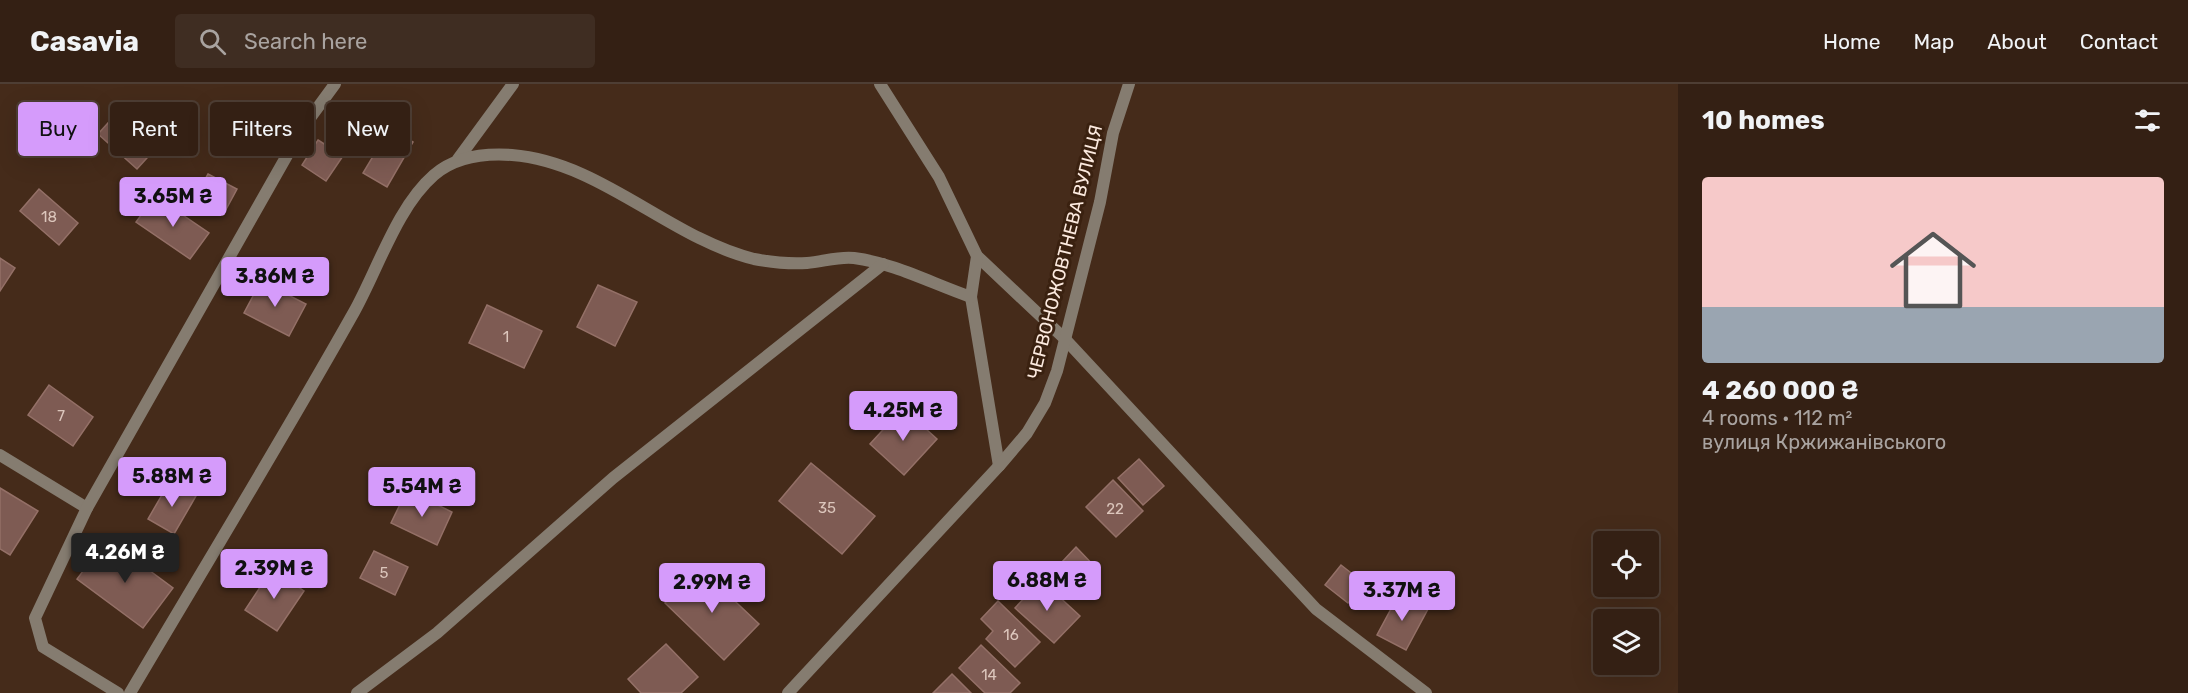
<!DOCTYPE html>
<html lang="en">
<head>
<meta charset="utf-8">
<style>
	:root { --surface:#342014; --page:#3f2d22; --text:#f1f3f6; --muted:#a9a3a0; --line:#4e3e34; --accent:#d59bfb }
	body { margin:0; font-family:Rubik,sans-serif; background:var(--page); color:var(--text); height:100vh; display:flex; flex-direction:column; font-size:22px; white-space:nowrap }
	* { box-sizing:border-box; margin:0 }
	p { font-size:20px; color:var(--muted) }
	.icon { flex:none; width:33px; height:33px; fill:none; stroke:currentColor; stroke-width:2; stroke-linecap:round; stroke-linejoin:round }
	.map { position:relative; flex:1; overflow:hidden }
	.sheet { display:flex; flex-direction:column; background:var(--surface); width:510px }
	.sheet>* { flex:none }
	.banner { position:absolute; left:18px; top:18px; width:570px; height:54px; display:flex; gap:12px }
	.fabs { position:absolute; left:1593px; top:447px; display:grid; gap:12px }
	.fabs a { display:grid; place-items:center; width:66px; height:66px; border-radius:6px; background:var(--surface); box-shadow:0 6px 24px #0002,0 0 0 2px var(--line); font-size:30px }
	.price { position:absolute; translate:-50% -51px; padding:0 14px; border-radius:6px; background:var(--accent); color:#111; font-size:20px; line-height:39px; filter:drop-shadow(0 2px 3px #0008) }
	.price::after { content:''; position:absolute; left:50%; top:36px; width:18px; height:14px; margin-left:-9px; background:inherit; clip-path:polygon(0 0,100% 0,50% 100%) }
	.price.active { background:#222; color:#fff }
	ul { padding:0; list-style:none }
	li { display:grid; align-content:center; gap:12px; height:318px; padding:0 24px }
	li span { display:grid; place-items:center; height:186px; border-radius:6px; color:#555 }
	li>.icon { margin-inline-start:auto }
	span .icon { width:108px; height:108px; fill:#fffc; stroke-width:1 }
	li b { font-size:26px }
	h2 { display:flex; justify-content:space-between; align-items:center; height:72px; padding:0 24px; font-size:26px }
	.tag { padding:0 21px; border-radius:6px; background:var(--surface); box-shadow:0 6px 24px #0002,0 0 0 2px var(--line); font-size:21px; line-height:54px }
	.tag.active { background:var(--accent); color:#111 }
	header { display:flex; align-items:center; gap:36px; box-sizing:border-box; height:84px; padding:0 30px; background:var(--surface); border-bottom:2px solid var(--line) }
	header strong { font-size:28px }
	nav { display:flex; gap:33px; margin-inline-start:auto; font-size:21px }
	.search { width:420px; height:54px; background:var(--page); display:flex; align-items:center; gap:15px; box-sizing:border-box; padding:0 21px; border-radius:6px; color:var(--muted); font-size:22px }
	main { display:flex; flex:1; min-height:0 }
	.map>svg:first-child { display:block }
</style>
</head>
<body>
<header>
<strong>Casavia</strong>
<div class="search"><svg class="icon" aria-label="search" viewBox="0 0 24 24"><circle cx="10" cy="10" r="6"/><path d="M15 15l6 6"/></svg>Search here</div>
<nav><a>Home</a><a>Map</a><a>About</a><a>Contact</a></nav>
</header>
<main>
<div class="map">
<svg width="1678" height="609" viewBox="0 0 1678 609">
	<rect width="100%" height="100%" fill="#452b1a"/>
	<!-- building -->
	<g fill="#7e5b53" stroke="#947067" stroke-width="1.5">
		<path d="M238 26 278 47 264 73 224 52Z"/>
		<path d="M117 29 156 64 137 85 98 50Z"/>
		<path d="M390 44 413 58 387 103 363 89Z"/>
		<path d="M318 56 343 72 326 97 302 81Z"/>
		<path d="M208 90 237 105 223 131 194 115Z"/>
		<path d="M39 105 78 139 59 161 20 127Z"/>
		<path d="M155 112 209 149 190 175 136 138Z"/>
		<path d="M0 174 15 184 0 207Z"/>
		<path d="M261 197 306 220 289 252 244 229Z"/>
		<path d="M598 201 637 218 615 262 577 243Z"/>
		<path d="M487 221 542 247 524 284 469 259Z"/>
		<path d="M49 301 93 333 73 362 28 331Z"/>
		<path d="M903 324 937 355 904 391 870 360Z"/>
		<path d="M1139 375 1164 402 1143 421 1118 394Z"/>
		<path d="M811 379 875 432 842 470 779 417Z"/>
		<path d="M1113 396 1143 427 1116 453 1086 423Z"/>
		<path d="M170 397 196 412 174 450 148 435Z"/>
		<path d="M0 404 38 427 10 471 0 465Z"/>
		<path d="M407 406 452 428 437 461 391 439Z"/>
		<path d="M107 455 173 504 143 544 77 495Z"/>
		<path d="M1076 463 1098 486 1084 500 1062 478Z"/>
		<path d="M374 467 408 483 395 511 360 494Z"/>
		<path d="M1341 481 1364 499 1348 519 1325 501Z"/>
		<path d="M699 483 759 540 724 576 665 519Z"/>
		<path d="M272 485 304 507 277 547 245 526Z"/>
		<path d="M1041 496 1080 532 1054 559 1015 524Z"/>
		<path d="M1399 510 1428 525 1406 566 1377 551Z"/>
		<path d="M998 517 1040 558 1015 583 986 555 993 547 981 535Z"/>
		<path d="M666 560 698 593 681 609H641L628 595Z"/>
		<path d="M981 561 1020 599 1010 609H985L959 584Z"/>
		<path d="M952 590 971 609H933Z"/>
	</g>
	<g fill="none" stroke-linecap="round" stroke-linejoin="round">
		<!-- minor -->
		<g stroke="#857c70" stroke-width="12">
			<path d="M880 0 939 93 977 172 1065 255 1316 525 1426 609"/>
			<path d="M458 75 513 0"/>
			<path d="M971 213 999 382"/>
			<path d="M0 371 87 424"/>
			<path d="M118 609 43 563 35 534 87 424 302 45 335 0"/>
			<path d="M130 609C205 482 282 356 354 228 378 185 397 123 434 91 456 72 484 69 512 71 601 78 669 154 754 175 770 178 791 180 807 179 822 178 839 172 854 174 894 179 933 200 971 213L977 172"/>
			<path d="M357 609 437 549 613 394 883 180"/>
		</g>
		<!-- tertiary -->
		<path stroke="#857c70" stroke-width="12" d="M788 609 999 382 1027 349 1045 319 1057 287 1100 118 1113 49 1129 0"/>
	</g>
	<g text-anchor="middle" stroke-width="6" stroke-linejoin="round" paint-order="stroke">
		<!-- number labels -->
		<g font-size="15" fill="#dcc6bc">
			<text x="49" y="138">18</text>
			<text x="506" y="258">1</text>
			<text x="61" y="337">7</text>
			<text x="827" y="429">35</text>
			<text x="1115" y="430">22</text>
			<text x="384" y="494">5</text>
			<text x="1011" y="556">16</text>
			<text x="989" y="596">14</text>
		</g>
		<!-- street labels -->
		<g font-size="18" fill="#fceadf" stroke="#3a2110">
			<text transform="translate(1065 168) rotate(-76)" y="6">ЧЕРВОНОЖОВТНЕВА ВУЛИЦЯ</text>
		</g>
	</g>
</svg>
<div class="fabs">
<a><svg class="icon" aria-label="locate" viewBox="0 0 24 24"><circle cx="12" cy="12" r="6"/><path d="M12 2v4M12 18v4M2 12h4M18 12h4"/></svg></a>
<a><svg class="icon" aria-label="layers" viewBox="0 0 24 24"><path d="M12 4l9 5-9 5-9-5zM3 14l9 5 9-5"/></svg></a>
</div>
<b class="price" style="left:173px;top:144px">3.65M ₴</b>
<b class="price" style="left:275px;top:224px">3.86M ₴</b>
<b class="price" style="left:903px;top:358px">4.25M ₴</b>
<b class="price" style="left:172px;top:424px">5.88M ₴</b>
<b class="price" style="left:422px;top:434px">5.54M ₴</b>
<b class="price active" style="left:125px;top:500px">4.26M ₴</b>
<b class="price" style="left:274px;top:516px">2.39M ₴</b>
<b class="price" style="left:1047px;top:528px">6.88M ₴</b>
<b class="price" style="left:712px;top:530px">2.99M ₴</b>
<b class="price" style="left:1402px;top:538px">3.37M ₴</b>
<div class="banner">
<a class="tag active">Buy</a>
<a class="tag">Rent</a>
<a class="tag">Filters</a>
<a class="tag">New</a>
</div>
</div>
<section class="sheet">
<h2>10 homes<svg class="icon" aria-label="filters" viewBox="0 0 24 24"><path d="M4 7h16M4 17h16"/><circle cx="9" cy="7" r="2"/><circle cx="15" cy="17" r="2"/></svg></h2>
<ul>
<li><span style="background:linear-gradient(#f6c9c9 70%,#9aa5b1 0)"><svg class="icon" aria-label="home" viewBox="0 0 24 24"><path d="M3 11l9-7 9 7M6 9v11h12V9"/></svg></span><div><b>4 260 000 ₴</b><p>4 rooms · 112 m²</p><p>вулиця Кржижанівського</p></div></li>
</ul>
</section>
</main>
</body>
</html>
